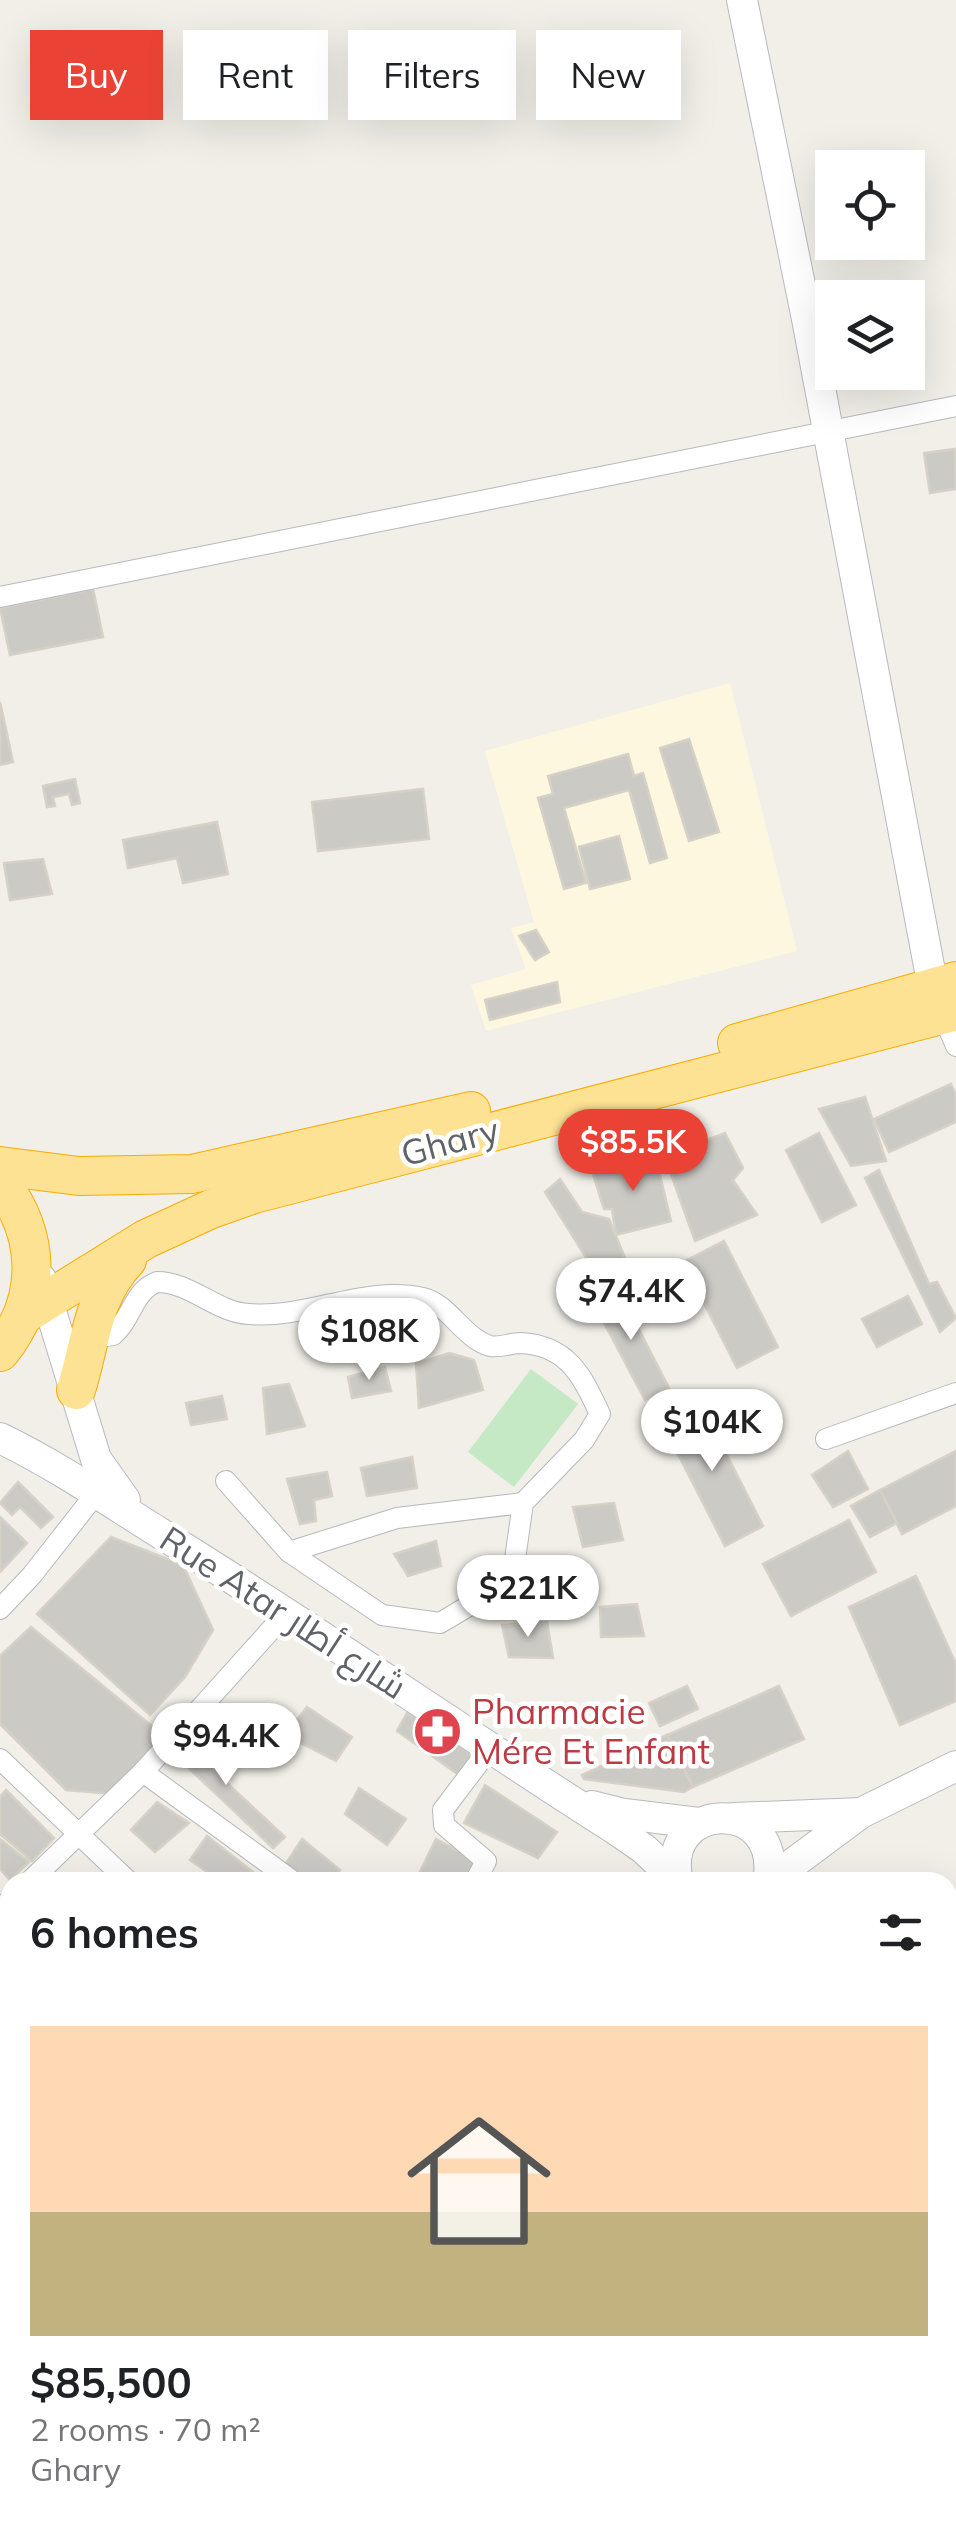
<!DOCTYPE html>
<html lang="en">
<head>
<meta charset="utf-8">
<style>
	:root { --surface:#fff; --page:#f6f6f6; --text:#202124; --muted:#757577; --line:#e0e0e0; --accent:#ea4335 }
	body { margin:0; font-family:Mulish,Cairo,sans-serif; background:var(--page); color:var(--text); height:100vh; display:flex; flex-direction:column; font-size:38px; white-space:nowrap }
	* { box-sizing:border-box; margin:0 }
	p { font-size:32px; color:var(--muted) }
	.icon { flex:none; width:55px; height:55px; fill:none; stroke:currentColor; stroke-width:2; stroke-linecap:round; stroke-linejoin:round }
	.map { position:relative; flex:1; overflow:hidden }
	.details { position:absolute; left:0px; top:1872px; width:958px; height:672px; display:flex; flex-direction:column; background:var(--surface); border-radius:30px 30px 0 0; box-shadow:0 10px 40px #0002 }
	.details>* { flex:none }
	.hud { position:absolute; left:30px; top:30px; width:898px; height:90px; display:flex; gap:20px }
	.tools { position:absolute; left:815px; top:150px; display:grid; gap:20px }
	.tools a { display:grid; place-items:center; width:110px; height:110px; border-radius:0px; background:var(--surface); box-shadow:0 10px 40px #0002; font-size:50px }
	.price { position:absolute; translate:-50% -85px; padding:0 22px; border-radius:35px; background:#fff; color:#222; font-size:32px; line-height:65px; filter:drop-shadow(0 2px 5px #0008) }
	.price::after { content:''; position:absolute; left:50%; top:60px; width:30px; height:22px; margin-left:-15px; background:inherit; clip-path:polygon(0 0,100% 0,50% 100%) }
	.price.on { background:var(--accent); color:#fff }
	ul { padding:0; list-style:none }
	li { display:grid; align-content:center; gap:20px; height:530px; padding:0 30px }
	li+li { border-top:2px solid var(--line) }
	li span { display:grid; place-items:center; height:310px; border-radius:0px; color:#555 }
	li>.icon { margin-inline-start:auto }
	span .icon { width:180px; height:180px; fill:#fffc; stroke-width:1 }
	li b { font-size:42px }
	h2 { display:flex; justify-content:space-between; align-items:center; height:120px; padding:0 30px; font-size:42px }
	.tag { padding:0 35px; border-radius:0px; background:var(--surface); box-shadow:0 10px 40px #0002; font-size:35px; line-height:90px }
	.tag.on { background:var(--accent); color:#fff }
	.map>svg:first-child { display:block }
</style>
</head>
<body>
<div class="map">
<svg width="956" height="2544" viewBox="0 0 956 2544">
	<rect width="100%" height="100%" fill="#f1efe8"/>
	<!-- commercial -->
	<path fill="#fef7e0" d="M730 683 797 951 486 1031 471 985 526 969 511 928 534 922 485 751Z"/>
	<!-- medical -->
	<path fill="#fce8e6" d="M956 1919V2333L948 2337V1926Z"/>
	<!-- green -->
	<g fill="#c5e8c5">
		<path d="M531 1369 578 1404 514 1487 468 1452Z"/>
		<path d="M948 2467 956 2488V2544H725L730 2535H948Z"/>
	</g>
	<!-- building -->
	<g fill="#cccac5" stroke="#d6d1c6" stroke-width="2.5">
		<path d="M955 449 956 489 930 493 924 453Z"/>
		<path d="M93 589 103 637 10 655 0 608Z"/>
		<path d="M0 702 13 762 0 765Z"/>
		<path d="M689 739 719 832 689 841 660 748Z"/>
		<path d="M628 754 634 776 643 773 667 858 650 863 629 790 564 808 586 883 564 889 538 798 553 794 548 776Z"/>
		<path d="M75 779 80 803 72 805 69 794 53 797 55 806 47 807 43 786Z"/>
		<path d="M423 789 429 839 318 851 312 802Z"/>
		<path d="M217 822 228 874 183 883 177 858 128 868 123 840Z"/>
		<path d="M619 836 630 879 590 889 579 847Z"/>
		<path d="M43 859 52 894 10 900 4 863Z"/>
		<path d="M536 930 549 952 535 960 519 936Z"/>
		<path d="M557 982 560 1002 490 1020 485 1000Z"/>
		<path d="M951 1084 956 1095V1122L889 1152 874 1119Z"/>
		<path d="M865 1097 886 1161 851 1166 819 1109Z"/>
		<path d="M725 1133 743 1168 733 1180 757 1215 695 1241 668 1166 677 1161V1151Z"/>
		<path d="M819 1133 856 1205 822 1222 786 1150Z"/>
		<path d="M655 1154 671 1221 616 1235 612 1209H604L592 1171Z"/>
		<path d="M879 1170 929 1284 937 1282 956 1318 940 1332 865 1178Z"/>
		<path d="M560 1179 582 1212 609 1219 625 1258 609 1262 612 1269 597 1275 545 1192Z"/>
		<path d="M724 1241 778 1347 737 1368 683 1262Z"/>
		<path d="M617 1287 669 1388 645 1400 592 1300Z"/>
		<path d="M908 1296 922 1324 877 1347 862 1319Z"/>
		<path d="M449 1353 474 1360 483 1390 419 1408 416 1364Z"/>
		<path d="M385 1367 391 1391 352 1398 348 1377Z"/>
		<path d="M289 1384 305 1426 267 1434 263 1388Z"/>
		<path d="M222 1396 227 1419 191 1425 186 1403Z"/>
		<path d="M700 1402 763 1526 725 1546 661 1421Z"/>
		<path d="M848 1451 868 1489 833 1507 812 1475Z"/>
		<path d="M956 1451V1506L902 1534 880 1490Z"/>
		<path d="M412 1457 417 1488 367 1496 361 1468Z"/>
		<path d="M327 1472 332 1496 314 1500 316 1521 300 1524 287 1479Z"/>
		<path d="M18 1482 53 1517 41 1528 20 1507 12 1515 0 1503Z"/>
		<path d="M880 1490 897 1523 870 1537 851 1506Z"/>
		<path d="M614 1503 623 1540 583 1547 573 1507Z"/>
		<path d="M0 1517 27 1543 1 1571 0 1569Z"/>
		<path d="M849 1520 876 1572 791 1616 763 1564Z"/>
		<path d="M111 1537 183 1565 213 1630 185 1677 150 1715 37 1614Z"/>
		<path d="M436 1541 441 1566 408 1576 394 1554Z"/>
		<path d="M916 1576 956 1664V1701L900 1725 849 1607Z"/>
		<path d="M637 1604 644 1636 601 1637 600 1607Z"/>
		<path d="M547 1622 553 1658 509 1657 502 1625Z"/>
		<path d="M31 1627 164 1736 113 1794 66 1790 0 1724V1656Z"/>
		<path d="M687 1686 698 1709 660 1726 649 1703Z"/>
		<path d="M779 1686 804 1739 693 1787 667 1735Z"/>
		<path d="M307 1707 352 1737 336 1761 285 1735Z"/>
		<path d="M407 1713 475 1756 459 1775 397 1731Z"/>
		<path d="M207 1725 218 1737 200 1758 285 1837 273 1848 178 1758Z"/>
		<path d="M667 1735 693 1787 684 1792 584 1779 582 1775Z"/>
		<path d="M485 1785 557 1832 538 1858 464 1823Z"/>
		<path d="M359 1788 406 1819 387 1845 345 1814Z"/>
		<path d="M6 1790 54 1838 32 1861 0 1834V1797Z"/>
		<path d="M157 1802 189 1823 155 1852 131 1830Z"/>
		<path d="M207 1836 258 1876 253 1882H221L190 1860Z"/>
		<path d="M0 1839 29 1862 10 1880 0 1869Z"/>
		<path d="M302 1839 340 1870 333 1882H317L285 1865Z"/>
		<path d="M436 1839 478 1861 463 1882H433L420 1872Z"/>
		<path d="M948 2102 956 2118V2236L948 2239Z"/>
		<path d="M10 2228V2263L0 2254V2238Z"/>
		<path d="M0 2311 10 2319V2339L4 2346 0 2342Z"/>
		<path d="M286 2535H427L408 2544H291Z"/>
	</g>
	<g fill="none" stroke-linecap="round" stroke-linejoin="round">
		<defs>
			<g id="street">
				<path d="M0 597 956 406"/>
				<path d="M939 1006 956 1046"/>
				<path d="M87 1339 113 1335C132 1319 133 1291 157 1282 191 1282 215 1312 249 1314 308 1319 364 1285 423 1298 449 1304 463 1338 490 1346 500 1348 511 1343 520 1343 568 1345 582 1376 600 1414L584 1440 523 1503 514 1566 487 1595 440 1623 382 1615 289 1552 226 1481"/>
				<path d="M826 1439 956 1393"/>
				<path d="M289 1552 397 1518 523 1503"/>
				<path d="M0 1609 32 1575 98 1491"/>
				<path d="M0 1759 129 1882"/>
				<path d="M143 1772 294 1882"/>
				<path d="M29 1882 143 1772 287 1612"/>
				<path d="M475 1882 486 1861 444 1825 443 1810 490 1748"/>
				<path d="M0 1910 10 1900"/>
				<path d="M0 2001 10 2011"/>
				<path d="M0 2206 10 2196"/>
				<path d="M948 2406 956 2426"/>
				<path d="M0 2503 10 2513"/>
				<path d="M34 2535 44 2544"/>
				<path d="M123 2544 132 2535"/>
			</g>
			<g id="secondary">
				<path d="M742 0 807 319 933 987"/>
				<path d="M41 1279 96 1459 125 1500"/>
				<path d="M0 1438C62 1468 117 1507 176 1543 324 1635 467 1735 615 1829L644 1849 677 1880"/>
				<path d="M592 1806 624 1814 699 1823"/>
				<path d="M734 1818 861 1813"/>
				<path d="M678 1882C658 1799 784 1795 768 1882"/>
				<path d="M768 1882 861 1813 956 1766"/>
				<path d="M948 2375 956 2372"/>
				<path d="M517 2535 608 2540"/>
				<path d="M487 2544 513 2535"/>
				<path d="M693 2544 699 2535"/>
			</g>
			<g id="highway">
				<path d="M737 1043 956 981"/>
				<path d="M0 1166 79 1176 192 1174 471 1111"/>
				<path d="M0 1182C41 1235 43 1299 0 1352"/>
				<path d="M25 1314 146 1239 211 1209 254 1194 956 1011"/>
				<path d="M76 1390C91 1343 91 1298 127 1260"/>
			</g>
		</defs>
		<!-- street casing -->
		<use href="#street" stroke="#b5b8bc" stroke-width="22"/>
		<!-- secondary casing -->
		<use href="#secondary" stroke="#b6babf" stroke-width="32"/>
		<!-- highway casing -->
		<use href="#highway" stroke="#f9ab00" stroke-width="40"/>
		<!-- street -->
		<use href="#street" stroke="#fff" stroke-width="20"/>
		<!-- secondary -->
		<use href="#secondary" stroke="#fff" stroke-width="30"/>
		<!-- highway -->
		<use href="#highway" stroke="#fde293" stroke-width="38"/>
	</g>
	<!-- icons -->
	<defs>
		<symbol id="pharmacy-disc" viewBox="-11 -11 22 22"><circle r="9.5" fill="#e0444e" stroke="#fff"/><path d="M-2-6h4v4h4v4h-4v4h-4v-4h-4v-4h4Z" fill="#fff"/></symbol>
	</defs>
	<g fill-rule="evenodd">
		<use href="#pharmacy-disc" x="410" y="1704" width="55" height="55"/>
	</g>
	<g text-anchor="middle" stroke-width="9" stroke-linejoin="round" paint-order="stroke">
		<!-- street labels -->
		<g font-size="35" fill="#5f6368" stroke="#fff">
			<text transform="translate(450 1142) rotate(-15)" y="12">Ghary</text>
			<text transform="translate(283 1613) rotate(33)" y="12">Rue Atar شارع أطار</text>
		</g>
		<!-- health labels -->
		<g font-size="35" fill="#be3a42" stroke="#fff" text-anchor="start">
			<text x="472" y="1724">Pharmacie<tspan x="472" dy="40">Mére Et Enfant</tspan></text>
		</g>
	</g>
</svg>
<div class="tools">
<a><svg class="icon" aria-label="locate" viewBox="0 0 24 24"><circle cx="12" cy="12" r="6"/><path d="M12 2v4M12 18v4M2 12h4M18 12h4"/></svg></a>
<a><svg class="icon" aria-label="layers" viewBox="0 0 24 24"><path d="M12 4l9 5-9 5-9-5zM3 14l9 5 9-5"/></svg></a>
</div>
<b class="price on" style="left:633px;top:1194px">$85.5K</b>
<b class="price" style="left:631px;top:1343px">$74.4K</b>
<b class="price" style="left:369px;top:1383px">$108K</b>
<b class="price" style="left:712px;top:1474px">$104K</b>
<b class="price" style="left:528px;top:1640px">$221K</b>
<b class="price" style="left:226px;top:1788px">$94.4K</b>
<div class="hud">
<a class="tag on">Buy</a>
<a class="tag">Rent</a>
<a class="tag">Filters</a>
<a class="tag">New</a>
</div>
<section class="details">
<h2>6 homes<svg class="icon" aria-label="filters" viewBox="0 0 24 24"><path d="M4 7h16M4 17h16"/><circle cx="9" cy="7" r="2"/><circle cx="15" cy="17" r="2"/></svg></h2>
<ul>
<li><span style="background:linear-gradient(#ffd9b3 60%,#c2b280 0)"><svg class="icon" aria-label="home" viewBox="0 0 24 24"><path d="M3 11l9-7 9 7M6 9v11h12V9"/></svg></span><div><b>$85,500</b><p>2 rooms · 70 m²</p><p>Ghary</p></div></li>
</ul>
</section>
</div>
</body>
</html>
